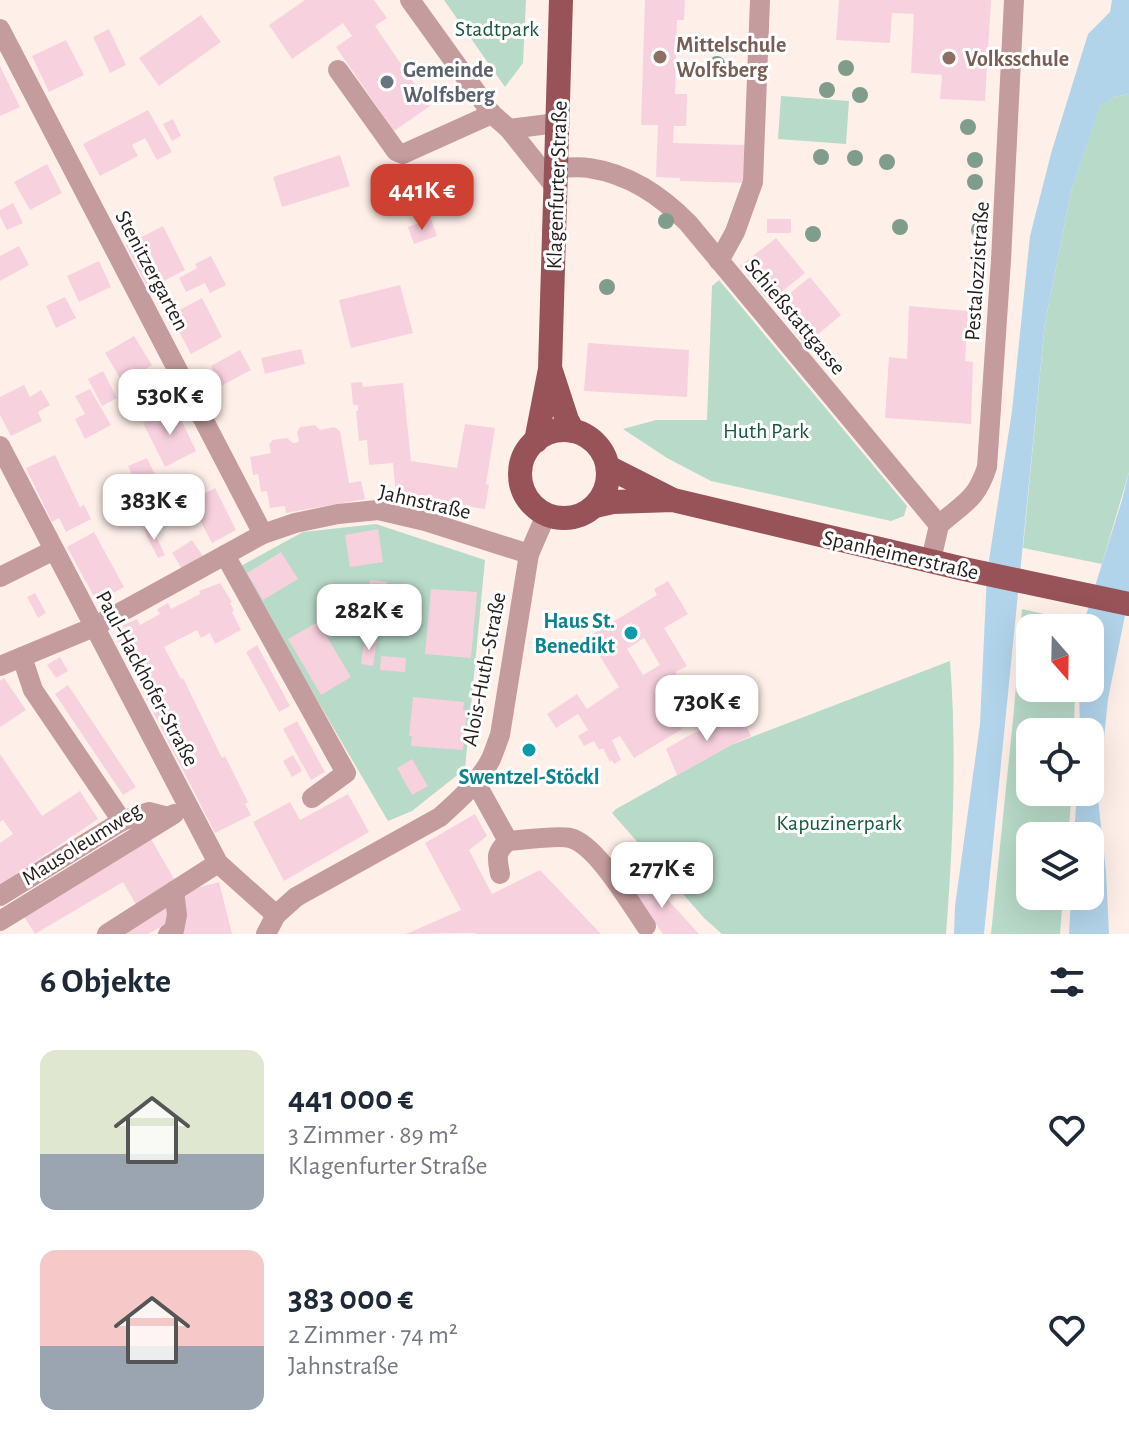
<!DOCTYPE html>
<html lang="de">
<head>
<meta charset="utf-8">
<style>
	:root { --surface:#fff; --page:#f6f6f7; --text:#1f2937; --muted:#747a83; --accent:#ce4132 }
	body { margin:0; font-family:"Alegreya Sans",sans-serif; background:var(--page); color:var(--text); height:100vh; display:flex; flex-direction:column; font-size:30px; white-space:nowrap }
	* { box-sizing:border-box; margin:0 }
	p { font-size:26px; color:var(--muted) }
	.icon { flex:none; width:44px; height:44px; fill:none; stroke:currentColor; stroke-width:2; stroke-linecap:round; stroke-linejoin:round }
	.map { position:relative; height:934px; overflow:hidden }
	.drawer { display:flex; flex-direction:column; background:var(--surface); flex:1 }
	.drawer>* { flex:none }
	.needle { width:52px; rotate:160deg }
	.fabs { position:absolute; left:1016px; top:614px; display:grid; gap:16px }
	.fabs a { display:grid; place-items:center; width:88px; height:88px; border-radius:16px; background:var(--surface); box-shadow:0 8px 32px #0002; font-size:40px }
	.price { position:absolute; translate:-50% -68px; padding:0 18px; border-radius:16px; background:#fff; color:#222; font-size:26px; line-height:52px; filter:drop-shadow(0 2px 4px #0008) }
	.price::after { content:''; position:absolute; left:50%; top:48px; width:24px; height:18px; margin-left:-12px; background:inherit; clip-path:polygon(0 0,100% 0,50% 100%) }
	.price.current { background:var(--accent); color:#fff }
	ul { padding:0; list-style:none }
	li { display:flex; align-items:center; gap:24px; height:200px; padding:0 40px }
	li span { display:grid; place-items:center; flex:none; width:224px; height:160px; border-radius:16px; color:#555 }
	li>.icon { margin-inline-start:auto }
	span .icon { width:96px; height:96px; fill:#fffc; stroke-width:1 }
	li b { font-size:34px }
	h2 { display:flex; justify-content:space-between; align-items:center; height:96px; padding:0 40px; font-size:34px }
	.map>svg:first-child { display:block }
</style>
</head>
<body>
<div class="map">
<svg width="1129" height="934" viewBox="0 0 1129 934">
	<rect width="100%" height="100%" fill="#ffefe9"/>
	<!-- green -->
	<g fill="#b8dac8">
		<path d="M444 0H526L523 63 505 87Z"/>
		<path d="M1129 94V472L1102 564 1023 548 1045 323 1071 192 1100 105 1113 97Z"/>
		<path d="M781 96 849 101 846 144 778 139Z"/>
		<path d="M719 280 907 506 904 516 891 521 711 481 667 458 623 429 656 420H707L712 286Z"/>
		<path d="M376 524 485 560 465 769 412 811 388 821 239 567 303 532Z"/>
		<path d="M1022 609 1079 622V628H1030V688H1075L1074 732H1030V792H1072L1068 836H1030V896H1063L1060 934H991L1014 710Z"/>
		<path d="M950 661C957 752 953 843 946 934H722L704 918 612 813 616 809 731 745Z"/>
	</g>
	<!-- water -->
	<g fill="#b2d4ea">
		<path d="M1112 0H1129V94L1113 97 1100 106 1071 192 1045 323 984 934H954L955 906 980 724 987 573 1012 411 1030 236 1052 150 1088 34 1110 12Z"/>
		<path d="M1129 472V596L1108 699 1098 799 1106 871 1109 934H1069L1071 896H1090V836H1074L1077 792H1090V732H1080L1079 688H1090V628H1082L1122 500Z"/>
	</g>
	<!-- building -->
	<g fill="#f8d1df" fill-rule="evenodd">
		<path d="M305 0H374L387 18 375 26 430 106 394 131 336 47 352 36 343 23 292 59 269 25Z"/>
		<path d="M645 0H685L684 20H677L675 94H687L686 126H674L673 143 745 145 744 183 680 181V178L656 177 658 125H641Z"/>
		<path d="M839 0H991L985 101 940 99 942 75 911 73 914 14 892 13 890 43 836 40Z"/>
		<path d="M201 15 221 42 159 86 139 58Z"/>
		<path d="M109 29 126 65 110 73 93 37Z"/>
		<path d="M66 40 84 75 49 92 32 56Z"/>
		<path d="M0 66 20 107 0 116Z"/>
		<path d="M148 110 172 152 157 160 145 138 132 145 138 156 100 176 83 144Z"/>
		<path d="M173 119 181 136 172 141 163 124Z"/>
		<path d="M340 155 350 186 282 207 273 177Z"/>
		<path d="M47 164 62 193 30 210 14 182Z"/>
		<path d="M13 203 23 223 7 230 0 216V210Z"/>
		<path d="M431 219 437 236 414 244 408 227Z"/>
		<rect x="767" y="219" width="24" height="14"/>
		<path d="M163 226 185 270 148 289 126 245Z"/>
		<path d="M776 238 805 273 769 302 740 266Z"/>
		<path d="M19 246 29 265 0 281V256Z"/>
		<path d="M211 256 226 285 210 293 205 283 186 292 179 278 197 268 195 264Z"/>
		<path d="M99 261 111 287 79 302 67 276Z"/>
		<path d="M810 277 841 315 805 345 774 306Z"/>
		<path d="M400 285 413 333 351 348 339 300Z"/>
		<path d="M65 297 76 318 56 328 46 306Z"/>
		<path d="M202 298 222 337 191 354 170 315Z"/>
		<path d="M909 306 968 311 965 361 973 362 971 424 885 418 889 357 907 359Z"/>
		<path d="M134 336 152 365 123 383 105 353Z"/>
		<path d="M588 343 689 350 687 397 584 391Z"/>
		<path d="M301 349 305 364 265 374 261 358Z"/>
		<path d="M240 350 251 370 221 386 211 366Z"/>
		<path d="M103 371 117 398 102 406 88 379Z"/>
		<path d="M362 382 363 387 403 383 411 461 457 468 465 424 495 428 486 484 489 485 485 509 396 495 393 463 369 465 367 440 359 441 356 411H358V405H353L351 383Z"/>
		<path d="M24 385 30 397 41 390 50 405 38 412 42 421 11 436 0 415V397Z"/>
		<path d="M90 389 111 425 85 439 75 419 85 414 75 396Z"/>
		<path d="M175 407 196 451 165 467 143 423Z"/>
		<path d="M315 425 320 430 334 427 340 431 349 483 361 481 365 499 286 513 285 506 270 508 267 491 261 492 258 474 253 475 250 457 271 453 269 444 273 440 287 438 293 443 299 442 297 432 300 427Z"/>
		<path d="M55 455 80 507 84 505 91 519 66 532 59 518 52 522 26 468Z"/>
		<path d="M147 458 157 479 138 488 128 466Z"/>
		<path d="M215 488 236 530 212 543 190 501Z"/>
		<path d="M151 526 165 555 158 558 144 530Z"/>
		<path d="M378 529 383 562 350 567 345 535Z"/>
		<path d="M94 532 124 587 97 602 67 547Z"/>
		<path d="M192 540 203 556 182 569 172 553Z"/>
		<path d="M281 552 298 579 263 600 247 573Z"/>
		<path d="M370 580 387 582 384 600 367 598Z"/>
		<path d="M668 581 688 614 664 628 687 666 675 672 685 691 691 688 698 701 672 714 682 729 634 758 620 736 612 740 621 760 614 764 612 760 610 762 603 748 599 750 594 741 584 746 578 736 588 730 578 714 556 728 547 714 577 694 587 709 619 687 588 637 657 595 654 589ZM644 638 660 665 643 675 627 649Z"/>
		<path d="M220 583 232 602 230 603 234 611 232 612 241 630 215 644 210 633 201 638 197 630 164 647 181 679 183 678 222 758 225 756 248 802 245 804 251 815 215 833 115 637 125 632 122 626 137 619 140 625 160 614 157 609 168 603 171 609 200 594 199 591Z"/>
		<path d="M431 589 477 592 471 658 425 654Z"/>
		<path d="M35 593 46 613 38 618 27 597Z"/>
		<path d="M318 622 351 677 321 695 288 639Z"/>
		<path d="M364 639 377 641 373 666 361 664Z"/>
		<path d="M257 645 290 706 279 712 246 652Z"/>
		<path d="M381 656 406 658 405 672 380 670Z"/>
		<path d="M60 657 68 671 56 678 47 665Z"/>
		<path d="M4 678 26 710 0 727V681Z"/>
		<path d="M68 685 136 787 123 795 55 694Z"/>
		<path d="M413 697 464 702 463 710H467L463 750 411 746 412 736H409Z"/>
		<path d="M740 713 751 736 731 745 677 775 666 749 688 736Z"/>
		<path d="M297 721 325 772 311 780 283 729Z"/>
		<path d="M0 754 42 816 80 791 98 819 0 885V843L13 834 3 820 0 822Z"/>
		<path d="M293 755 302 771 292 777 283 761Z"/>
		<path d="M412 759 428 786 412 795 397 768Z"/>
		<path d="M348 794 369 832 284 881 253 822 290 802 300 820Z"/>
		<path d="M475 814 487 836 469 850 492 894 540 870 601 934H476L475 933 406 934 461 910 425 843Z"/>
		<path d="M151 839 177 884 138 908 123 882 35 934 23 915Z"/>
		<path d="M646 876 699 934H663L631 889Z"/>
		<path d="M219 882 232 934H183L182 892Z"/>
		<path d="M164 905 173 920 148 934H115Z"/>
	</g>
	<g fill="none" stroke-linecap="round" stroke-linejoin="round">
		<!-- minor -->
		<g stroke="#c59c9d" stroke-width="20">
			<path d="M410 0 492 114 509 129 556 188"/>
			<path d="M0 29 263 534"/>
			<path d="M338 70 396 151 403 154 492 114"/>
			<path d="M509 129 557 123"/>
			<path d="M556 168C567 168 578 166 589 168 629 174 660 195 688 223L939 525 931 560"/>
			<path d="M719 261 735 232 753 182 760 0"/>
			<path d="M0 446 218 863 276 915"/>
			<path d="M939 525C963 503 976 501 987 467L1001 260 1014 0"/>
			<path d="M225 555 346 773 312 798"/>
			<path d="M0 577 54 550"/>
			<path d="M22 657 33 690 122 821 149 812 168 817"/>
			<path d="M0 666 94 627 263 534 295 523 338 514 378 510 425 521 529 554"/>
			<path d="M474 784 482 794 508 841C522 840 558 835 570 838 596 844 630 903 646 926"/>
			<path d="M500 874C497 857 495 853 508 841"/>
			<path d="M0 896 122 821"/>
			<path d="M0 921 174 814"/>
			<path d="M107 934 218 863"/>
			<path d="M168 934 174 930 177 915 174 891"/>
			<path d="M266 934 276 915 296 897 440 817C459 800 479 782 491 759 494 752 497 743 500 735L529 554 546 515"/>
		</g>
		<!-- major -->
		<g stroke="#975357" stroke-width="24">
			<path d="M551 371 567 420 573 431"/>
			<circle cx="564" cy="474" r="44"/>
			<path d="M536 441 550 369 561 0"/>
			<path d="M608 467 671 499"/>
			<path d="M595 506 613 502 673 500 964 569 1129 604"/>
		</g>
	</g>
	<!-- trees -->
	<g fill="#809c8b">
		<circle cx="717" cy="64" r="8"/>
		<circle cx="846" cy="68" r="8"/>
		<circle cx="827" cy="90" r="8"/>
		<circle cx="860" cy="95" r="8"/>
		<circle cx="968" cy="127" r="8"/>
		<circle cx="821" cy="157" r="8"/>
		<circle cx="855" cy="158" r="8"/>
		<circle cx="975" cy="160" r="8"/>
		<circle cx="887" cy="162" r="8"/>
		<circle cx="975" cy="182" r="8"/>
		<circle cx="666" cy="221" r="8"/>
		<circle cx="900" cy="227" r="8"/>
		<circle cx="979" cy="230" r="8"/>
		<circle cx="813" cy="234" r="8"/>
		<circle cx="607" cy="287" r="8"/>
	</g>
	<!-- markers -->
	<g fill="#8d6e63" stroke="#fff" stroke-width="3">
		<circle cx="660" cy="57" r="8"/>
		<circle cx="949" cy="58" r="8"/>
	</g>
	<circle fill="#6b7280" stroke="#fff" stroke-width="3" cx="387" cy="82" r="8"/>
	<g fill="#0f9aa8" stroke="#fff" stroke-width="3">
		<circle cx="631" cy="633" r="8"/>
		<circle cx="529" cy="750" r="8"/>
	</g>
	<g text-anchor="middle" stroke-width="6" stroke-linejoin="round" paint-order="stroke">
		<!-- park labels -->
		<g font-size="22" fill="#18583e" stroke="#fff">
			<text x="497" y="36">Stadtpark</text>
			<text x="766" y="438">Huth Park</text>
			<text x="839" y="830">Kapuzinerpark</text>
		</g>
		<!-- education labels -->
		<g font-size="22" font-weight="bold" fill="#785e54" stroke="#fff" text-anchor="start">
			<text x="676" y="52">Mittelschule<tspan x="676" dy="25">Wolfsberg</tspan></text>
			<text x="965" y="66">Volksschule</text>
		</g>
		<!-- worship labels -->
		<g font-size="22" font-weight="bold" fill="#5b616d" stroke="#fff" text-anchor="start">
			<text x="403" y="77">Gemeinde<tspan x="403" dy="25">Wolfsberg</tspan></text>
		</g>
		<!-- street labels -->
		<g font-size="22" fill="#241d1a" stroke="#fff">
			<text transform="translate(556 185) rotate(-88)" y="8">Klagenfurter Straße</text>
			<text transform="translate(153 270) rotate(62)" y="8">Stenitzergarten</text>
			<text transform="translate(976 271) rotate(-86)" y="8">Pestalozzistraße</text>
			<text transform="translate(796 316) rotate(50)" y="8">Schießstattgasse</text>
			<text transform="translate(425 501) rotate(13)" y="8">Jahnstraße</text>
			<text transform="translate(901 554) rotate(13)" y="8">Spanheimerstraße</text>
			<text transform="translate(483 669) rotate(-79)" y="8">Alois-Huth-Straße</text>
			<text transform="translate(148 678) rotate(62)" y="8">Paul-Hackhofer-Straße</text>
			<text transform="translate(81 843) rotate(-32)" y="8">Mausoleumweg</text>
		</g>
		<!-- culture labels -->
		<g font-size="22" font-weight="bold" fill="#0d838f" stroke="#fff" text-anchor="end">
			<text x="615" y="628">Haus St.<tspan x="615" dy="25">Benedikt</tspan></text>
			<text x="529" y="784" text-anchor="middle">Swentzel-Stöckl</text>
		</g>
	</g>
</svg>
<div class="fabs">
<a><svg class="needle" viewBox="-14 -14 28 28"><path d="M0-13l5 13h-10z" fill="#e53935"/><path d="M0 13l5-13h-10z" fill="#747a83"/></svg></a>
<a><svg class="icon" aria-label="locate" viewBox="0 0 24 24"><circle cx="12" cy="12" r="6"/><path d="M12 2v4M12 18v4M2 12h4M18 12h4"/></svg></a>
<a><svg class="icon" aria-label="layers" viewBox="0 0 24 24"><path d="M12 4l9 5-9 5-9-5zM3 14l9 5 9-5"/></svg></a>
</div>
<b class="price current" style="left:422px;top:232px">441K €</b>
<b class="price" style="left:170px;top:437px">530K €</b>
<b class="price" style="left:154px;top:542px">383K €</b>
<b class="price" style="left:369px;top:652px">282K €</b>
<b class="price" style="left:707px;top:743px">730K €</b>
<b class="price" style="left:662px;top:910px">277K €</b>
</div>
<section class="drawer">
<h2>6 Objekte<svg class="icon" aria-label="filters" viewBox="0 0 24 24"><path d="M4 7h16M4 17h16"/><circle cx="9" cy="7" r="2"/><circle cx="15" cy="17" r="2"/></svg></h2>
<ul>
<li><span style="background:linear-gradient(#dfe7d0 65%,#9aa5b1 0)"><svg class="icon" aria-label="home" viewBox="0 0 24 24"><path d="M3 11l9-7 9 7M6 9v11h12V9"/></svg></span><div><b>441 000 €</b><p>3 Zimmer · 89 m²</p><p>Klagenfurter Straße</p></div><svg class="icon" aria-label="heart" viewBox="0 0 24 24"><path d="M12 20l-8-8c-3-5 5-10 8-4 3-6 11-1 8 4z"/></svg></li>
<li><span style="background:linear-gradient(#f6c9c9 60%,#9aa5b1 0)"><svg class="icon" aria-label="home" viewBox="0 0 24 24"><path d="M3 11l9-7 9 7M6 9v11h12V9"/></svg></span><div><b>383 000 €</b><p>2 Zimmer · 74 m²</p><p>Jahnstraße</p></div><svg class="icon" aria-label="heart" viewBox="0 0 24 24"><path d="M12 20l-8-8c-3-5 5-10 8-4 3-6 11-1 8 4z"/></svg></li>
</ul>
</section>
</body>
</html>
